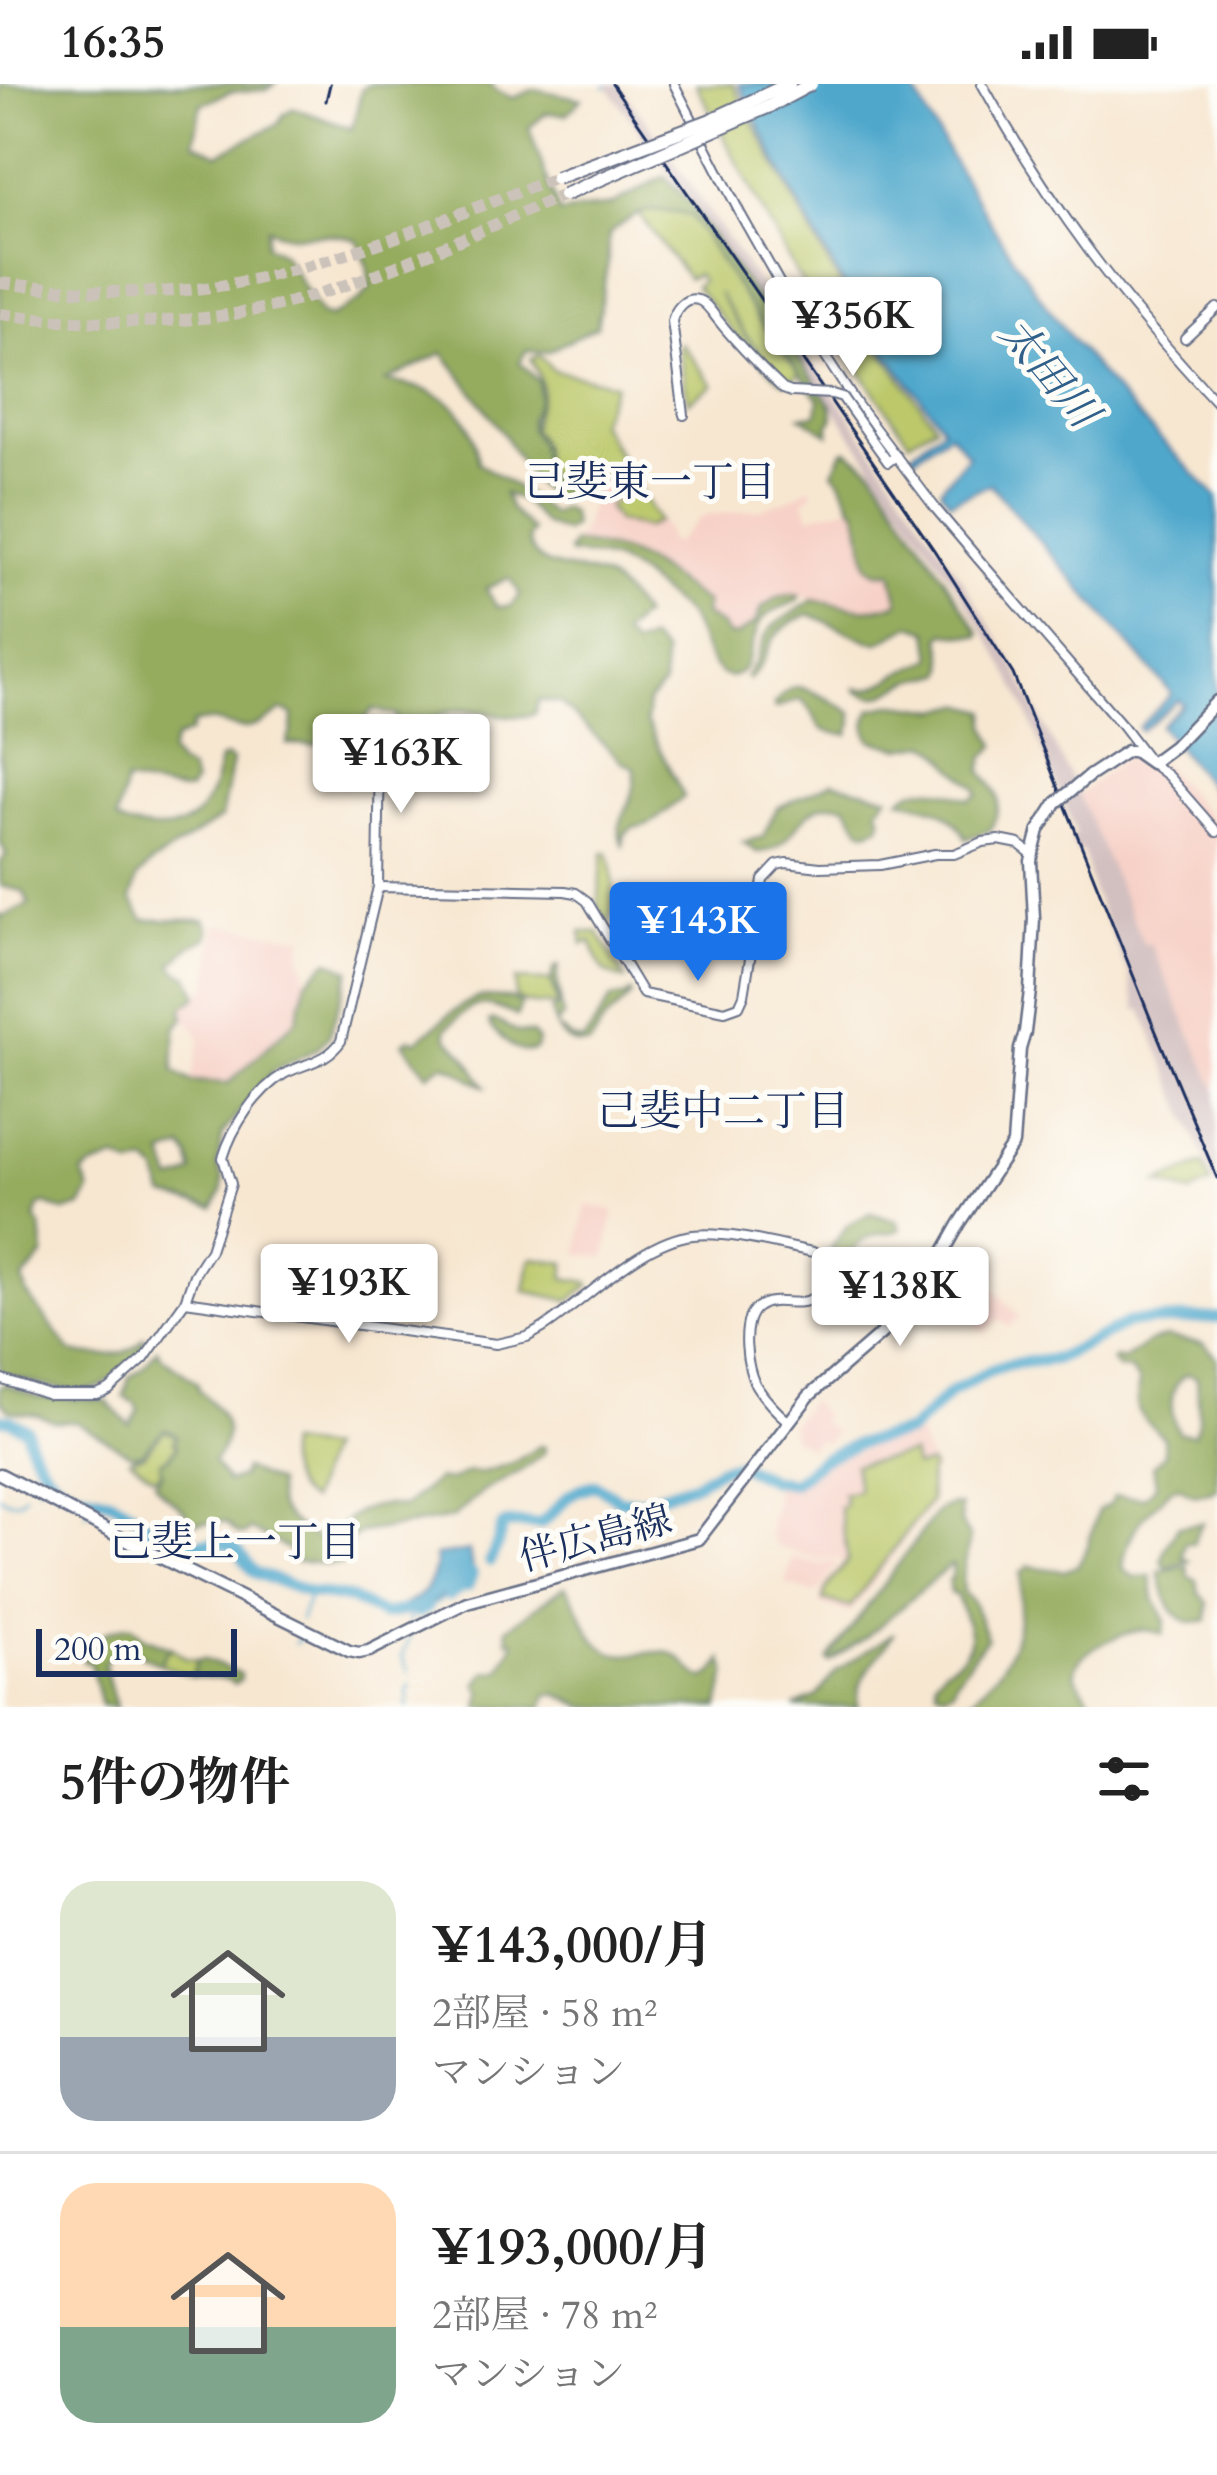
<!DOCTYPE html>
<html lang="ja">
<head>
<meta charset="utf-8">
<style>
	:root { --surface:#fff; --page:#f2f2f2; --text:#222; --muted:#767676; --line:#e0e0e0; --accent:#1a73e8 }
	body { margin:0; font-family:Cardo,"Noto Serif JP",serif; background:var(--page); color:var(--text); height:100vh; display:flex; flex-direction:column; font-size:45px; white-space:nowrap }
	* { box-sizing:border-box; margin:0 }
	p { font-size:39px; color:var(--muted) }
	.icon { flex:none; width:66px; height:66px; fill:none; stroke:currentColor; stroke-width:2; stroke-linecap:round; stroke-linejoin:round }
	.map { position:relative; height:1623px; overflow:hidden }
	.details { display:flex; flex-direction:column; background:var(--surface); flex:1 }
	.details>* { flex:none }
	.scale { position:absolute; left:36px; bottom:30px; width:201px; box-sizing:border-box; padding-left:12px; border:6px solid #1b2f5e; border-top:0; font-size:33px; line-height:42px; white-space:nowrap; color:#1b2f5e; -webkit-text-stroke:9px #fdfcf7; paint-order:stroke }
	.price { position:absolute; translate:-50% -102px; padding:0 27px; border-radius:12px; background:#fff; color:#222; font-size:39px; line-height:78px; filter:drop-shadow(0 3px 6px #0008) }
	.price::after { content:''; position:absolute; left:50%; top:72px; width:36px; height:27px; margin-left:-18px; background:inherit; clip-path:polygon(0 0,100% 0,50% 100%) }
	.price.on { background:var(--accent); color:#fff }
	ul { padding:0; list-style:none }
	li { display:flex; align-items:center; gap:36px; height:300px; padding:0 60px }
	li+li { border-top:3px solid var(--line) }
	li span { display:grid; place-items:center; flex:none; width:336px; height:240px; border-radius:36px; color:#555 }
	li>.icon { margin-inline-start:auto }
	span .icon { width:144px; height:144px; fill:#fffc; stroke-width:1 }
	li b { font-size:51px }
	h2 { display:flex; justify-content:space-between; align-items:center; height:144px; padding:0 60px; font-size:51px }
	.status { display:flex; justify-content:space-between; align-items:center; height:84px; padding:0 60px; background:var(--surface); direction:ltr }
	.status svg { height:33px; fill:currentColor }
	.map>svg:first-child { display:block }
</style>
</head>
<body>
<div class="status"><b>16:35</b><svg viewBox="0 0 49 12"><path d="M0 12V9h3v3zM5 12V6h3v6zM10 12V3h3v9zM15 12V0h3v12zM26 1h20v11H26zM47 4h2v5h-2z"/></svg></div>
<div class="map">
<svg width="1217" height="1623" viewBox="0 0 1217 1623">
	<rect width="100%" height="100%" fill="#fdfcf7"/>
	<filter id="ink" filterUnits="userSpaceOnUse"><feTurbulence type="fractalNoise" baseFrequency=".00833" numOctaves="2"/><feDisplacementMap in="SourceGraphic" scale="24" xChannelSelector="R" yChannelSelector="G"/><feConvolveMatrix kernelMatrix="1 2 1 2 8 2 1 2 1" color-interpolation-filters="sRGB"/></filter>
	<filter id="wash" filterUnits="userSpaceOnUse"><feTurbulence type="fractalNoise" baseFrequency=".004" numOctaves="4" result="noise"/><feDisplacementMap in="SourceGraphic" scale="48" xChannelSelector="R" yChannelSelector="G"/><feGaussianBlur stdDeviation="2.7" result="paint"/><feColorMatrix in="noise" values="0 0 0 0 0 0 0 0 0 0 0 0 0 0 0 0 0 1.4 0 .05"/><feComposite in="paint" operator="in"/></filter>
	<g filter="url(#wash)">
		<rect width="100%" height="100%" fill="#f7e7d1"/>
		<!-- built -->
		<g fill="#f7d1c7">
			<path d="M634 381 631 389 668 450 666 453 674 460 699 435 708 431 758 426 790 415 811 403 813 408 804 417 810 432 852 422 857 426 868 482 892 487 899 518 863 526 846 524 793 510 736 552 728 551 720 541 704 531 705 518 643 474 617 464 573 459 583 445 595 404Z"/>
			<path d="M1123 674 1162 680 1217 741V1055L1079 711Z"/>
			<path d="M217 840 303 853 302 872 307 896 297 935 229 999 191 997 200 956 196 945 184 934 183 924 207 905Z"/>
			<path d="M586 1121 614 1126 606 1174 578 1170Z"/>
			<path d="M955 1155 977 1168 979 1175 994 1176 998 1192 990 1200 1020 1233 1008 1243 1000 1235 984 1249 973 1237 988 1221 979 1211 981 1208 958 1183 943 1175Z"/>
			<path d="M809 1316 824 1331 820 1337 835 1348 825 1360 818 1355 809 1364 792 1353 790 1341Z"/>
			<path d="M919 1350 927 1372 935 1384 931 1392 932 1418 852 1527 847 1529 820 1520 822 1504 844 1477 835 1474 819 1476 777 1463 769 1450 770 1435 774 1427V1401L799 1399 820 1380 849 1366 852 1370 864 1364Z"/>
			<path d="M792 1473 819 1480 834 1477 837 1480 816 1510 785 1500Z"/>
		</g>
		<!-- industrial -->
		<path fill="#d2bfc0" d="M606 0H619L650 42 961 494 1010 572 1079 711 1144 861 1150 859 1217 1008V1104L1142 926H1137L1128 889 1093 808 1083 767H1076L1070 755 1076 749 1020 611 995 565 958 505 832 322Z"/>
		<!-- green -->
		<g fill="#bcc86a" stroke="#6c7c64" stroke-width="3">
			<path d="M696 0H733L827 178 868 245 843 263 795 188Z"/>
			<path d="M654 124 691 132 758 235 801 289 786 299 745 250 718 209 744 251 782 298 740 257 695 202 701 197 697 190 688 195 637 128Z"/>
			<path d="M874 256 935 341 909 357 849 271Z"/>
			<path d="M681 259 713 301 688 318 678 261Z"/>
			<path d="M539 271 553 286 615 300 599 338 623 377 586 402 565 412C560 402 550 396 546 386 538 369 548 362 532 346 536 309 553 316 531 275Z"/>
			<path d="M638 403 658 437 646 444 616 437 607 422Z"/>
			<path d="M603 769H608C616 791 615 821 608 843L598 822Z"/>
			<path d="M581 848H598L625 896C596 889 601 880 591 857L583 860Z"/>
			<path d="M516 896 551 897 558 922 525 919 515 914Z"/>
			<path d="M1203 1080 1211 1100 1191 1109 1158 1099Z"/>
			<path d="M533 1174 566 1179 564 1194 588 1198 590 1201 570 1217 525 1207 530 1177Z"/>
			<path d="M164 1347 173 1350 180 1358 169 1372 160 1377 161 1390 154 1393 130 1375 143 1371Z"/>
			<path d="M287 1360 327 1365 310 1417C290 1407 283 1381 287 1360Z"/>
			<path d="M912 1370 915 1383 930 1380 932 1384 929 1392 930 1417 850 1523 823 1516 826 1505 848 1476 839 1423 845 1421 843 1409 858 1406 854 1381Z"/>
			<path d="M172 1564 185 1574 197 1576 192 1593 160 1580 165 1568Z"/>
		</g>
		<!-- forest -->
		<g fill="#95ac5e" stroke="#586e5e" stroke-width="3" fill-rule="evenodd">
			<path d="M0 0H275L267 6 230 8 201 20 194 58 218 70 278 40 284 30 294 24 352 45 362 4 370 0H492L494 5 513 14 535 5 582 15 567 30 546 29 529 44 559 129 612 121 665 92 689 118 832 322 833 335 829 340V350L801 332 817 330 819 315 758 235 691 132C651 121 641 125 609 150L608 178 597 242 547 268 526 267 520 278 539 298V315L530 335V345L540 360 542 389 562 408 560 416C530 406 517 369 500 345 482 319 463 294 443 269L386 297C438 305 473 319 478 379L525 409 551 430 562 424 570 429 573 442 565 448 545 441 522 416 504 410 511 426 532 447 528 454C533 490 575 482 600 492 617 498 632 519 643 532L622 550 633 562 650 556 664 570 663 602 648 618 646 638 684 713C667 724 654 744 633 743L625 750 623 761C614 743 624 732 631 714 635 704 635 695 635 684L623 678 560 619 539 616 534 630C506 639 477 620 448 628 425 634 422 650 394 641L397 632 373 625 358 644H331L327 657 314 661 287 660 292 648 293 631 283 626C272 633 259 644 244 644 224 644 213 632 192 640L190 649 175 655 170 669 178 680 190 687 194 699 189 707 183 708 126 698 116 736C126 743 132 742 144 744 195 752 211 721 220 676L226 673 232 677 221 734 152 779 137 794 131 815 144 836H205L209 845 208 854 192 861 172 880 177 887 189 892 198 912 183 923 184 934 176 944 174 987 191 997 229 999 297 935 307 896 329 876 350 886 329 952 317 965 274 986 223 1049 217 1080 223 1095 222 1107 214 1124 164 1112 158 1089 147 1079 133 1083 116 1075 91 1084 83 1090 90 1107 81 1123 65 1128 46 1120 39 1122 35 1135 41 1143 44 1171 23 1196 27 1210 71 1268C97 1273 127 1276 144 1254L145 1263C135 1275 109 1302 94 1305 66 1311 26 1297 0 1288V831L4 832 29 820 23 807 0 802V780L6 770 0 758ZM268 144C297 160 330 142 358 157L367 180 370 203 360 216 330 233 321 230 282 169 266 161ZM509 494 520 510 511 522 497 523 486 505ZM183 1064 189 1072 193 1088 184 1094 172 1097 164 1071Z"/>
			<path d="M847 366 874 386 980 549 979 552 945 549 941 553 946 584 944 590C934 592 923 593 913 596 889 605 883 621 856 606V604C876 608 886 596 904 587 914 583 924 579 933 574L929 547 912 541 879 558 869 557 809 530C794 536 777 545 770 561 764 575 761 584 749 595L746 593 756 578 766 551 773 542 813 516C845 520 866 532 899 518L892 488H877L868 482 857 426 852 422 841 396 833 388 843 367Z"/>
			<path d="M573 459C639 464 653 483 706 519L704 531 720 541 728 551 736 552 755 539 762 524 778 513 793 510 799 512 796 517C786 522 770 527 763 535 750 549 754 586 733 592 712 598 698 548 690 535 683 525 671 518 662 510 627 480 619 473 570 470L568 467Z"/>
			<path d="M799 603C819 609 834 617 852 629L853 639 849 650C804 649 826 634 800 615L775 625 774 621C782 611 787 605 799 603Z"/>
			<path d="M896 620 940 626 962 620 987 627V642L996 662 984 674 982 687C1000 713 1005 715 990 746L966 755C955 726 928 722 900 715 921 696 945 707 969 715L978 710 976 703 952 682 938 666 927 660 901 664 871 656C864 644 865 637 872 625Z"/>
			<path d="M833 698 888 712 878 724 882 735 880 742 867 747 861 745 846 721C793 712 799 769 757 768L743 758 763 753 777 724Z"/>
			<path d="M559 882 557 894 563 933 557 939V943L572 955 582 957C591 949 603 926 611 915L624 913 631 909V912L603 939 590 960C565 965 557 947 551 927L560 922 551 895 555 883Z"/>
			<path d="M480 913 509 914 521 920 517 932C478 915 477 916 446 945L447 953 465 971 485 1002C470 998 459 984 443 980L428 990 403 959 410 954 416 957C438 942 454 922 480 913Z"/>
			<path d="M494 936 518 948 532 950 538 957 536 965C517 974 505 956 491 943L489 938Z"/>
			<path d="M870 1129 897 1137 900 1146C891 1150 882 1148 871 1152 849 1161 847 1182 851 1201L842 1210 835 1231 817 1238 813 1226C836 1206 838 1193 831 1164L848 1141Z"/>
			<path d="M1166 1253 1204 1260 1217 1273V1405C1203 1411 1193 1415 1181 1403L1172 1404C1145 1431 1126 1445 1123 1485L1134 1493 1151 1492 1154 1515 1166 1537 1163 1550C1156 1548 1152 1546 1144 1546 1125 1547 1073 1567 1075 1590 1076 1596 1091 1615 1095 1623H964C979 1607 1000 1589 1009 1569 1020 1545 1020 1514 1021 1489L1029 1482 1064 1487 1077 1482 1088 1462 1098 1426 1109 1421 1115 1412 1144 1413 1156 1401 1153 1382 1164 1370V1354C1141 1333 1133 1332 1139 1298L1130 1286 1118 1284 1112 1277 1116 1274 1123 1276 1147 1259ZM1187 1290 1197 1294 1199 1336 1194 1350 1179 1349C1169 1330 1167 1302 1187 1290Z"/>
			<path d="M157 1265 163 1274 198 1299V1305C222 1326 239 1348 213 1377L227 1398 241 1393 244 1385 276 1399C276 1403 277 1417 278 1421 283 1435 317 1457 330 1460 339 1452 339 1444 347 1436 362 1422 384 1418 402 1423L438 1395 449 1397 468 1388 480 1389 513 1379 540 1362 545 1363 544 1369 522 1386 484 1407 452 1434 360 1449 352 1454 342 1480C326 1482 312 1477 296 1478 287 1458 267 1457 250 1445L245 1451 238 1450 226 1438 197 1439 189 1436C184 1420 162 1414 155 1398L162 1390 160 1378 170 1373 177 1363 174 1357 177 1353 174 1349 164 1346 142 1369 132 1371 76 1338H55L38 1331 17 1328 9 1326 0 1316V1303L4 1300 39 1313 106 1317 130 1341 139 1326 135 1319 124 1313 129 1293 143 1284Z"/>
			<path d="M952 1421 960 1422 961 1439 970 1454 962 1495 963 1508 973 1518 987 1554 956 1595 953 1605 945 1608 936 1605 935 1595C946 1581 945 1585 957 1576 982 1558 963 1534 957 1512L950 1509 949 1496 952 1493 953 1481 949 1482 866 1553 830 1578 828 1576 938 1426Z"/>
			<path d="M1203 1439 1196 1450 1194 1459H1185L1182 1472 1189 1477 1166 1483 1162 1477 1165 1465 1178 1442Z"/>
			<path d="M1187 1482 1189 1493 1197 1496 1199 1508 1208 1519 1207 1537C1173 1546 1164 1513 1159 1487Z"/>
			<path d="M565 1502C579 1517 584 1544 599 1560 621 1582 648 1562 673 1570 684 1574 693 1592 702 1594 712 1595 719 1583 723 1576L727 1589 719 1623H586L556 1610 547 1611 543 1623H479L482 1609 477 1600 486 1588 500 1586 514 1560V1556H508L507 1544Z"/>
			<path d="M125 1542H132L144 1553 172 1564 165 1569 160 1580 124 1562 117 1564 104 1580 116 1623 101 1621 90 1578H84L83 1569 106 1548Z"/>
			<path d="M894 1549C879 1574 854 1593 858 1623H794L817 1612 836 1587Z"/>
			<path d="M203 1575 241 1590 240 1596 234 1600 226 1595 192 1593 197 1576Z"/>
		</g>
		<!-- water -->
		<g fill="#4fa8cc" stroke="#356c95" stroke-width="3">
			<path d="M739 0H911C962 98 1021 193 1091 279 1129 326 1175 369 1217 413V712L1160 642 1183 620 1178 616 1141 647 1138 644 1172 610 990 400 950 418 940 405 968 371 949 348 912 375 909 371 943 343 875 253 848 268 846 265 870 245C821 165 779 84 739 0Z"/>
			<path d="M469 1467 473 1490 468 1503 463 1501 449 1511 447 1509 418 1529 386 1531C414 1515 436 1509 435 1472Z"/>
		</g>
		<g fill="none" stroke-linecap="round" stroke-linejoin="round">
			<!-- stream -->
			<g stroke="#4fa8cc" stroke-width="3">
				<path d="M605 3 607 2"/>
				<path d="M36 1402 50 1395"/>
				<path d="M0 1412C8 1418 18 1420 24 1410"/>
				<path d="M86 1429 98 1413"/>
				<path d="M140 1458 148 1445"/>
				<path d="M449 1512 452 1510"/>
				<path d="M430 1523 445 1514"/>
				<path d="M300 1536 310 1509"/>
				<path d="M409 1539V1532L427 1525"/>
				<path d="M295 1559 300 1554 301 1547"/>
				<path d="M409 1589 402 1572 410 1553"/>
				<path d="M407 1623 410 1599"/>
			</g>
			<!-- river -->
			<g stroke="#4fa8cc" stroke-width="12">
				<path d="M0 1335 10 1336 27 1346C28 1361 33 1367 41 1380 66 1420 87 1402 121 1421 142 1432 151 1452 175 1458 191 1462 221 1456 231 1461 242 1467 246 1482 256 1489L310 1509 349 1514 383 1531 411 1525 418 1529 427 1524"/>
				<path d="M490 1477C512 1435 485 1439 540 1440 565 1421 561 1408 596 1401L620 1416 640 1417 696 1399 720 1384 738 1380 772 1396 793 1399 822 1375 856 1360 909 1348 951 1308 991 1286 1009 1280 1056 1275 1130 1238 1217 1234"/>
				<path d="M449 1512 463 1502 467 1503 472 1490"/>
			</g>
		</g>
	</g>
	<g filter="url(#ink)">
		<g fill="none" stroke-linecap="round" stroke-linejoin="round">
			<!-- highway-tunnel -->
			<g stroke="#cbc2ba" stroke-width="12" stroke-dasharray="12 6" stroke-linecap="butt">
				<path d="M0 199C70 207 143 213 212 203 327 186 447 133 556 94"/>
				<path d="M0 230C96 242 197 243 291 218 385 193 474 148 564 111"/>
			</g>
			<defs>
				<g id="minor">
					<path d="M674 0 741 131 797 230 858 322 936 425 980 477 1122 641 1151 679 1168 692 1217 748"/>
					<path d="M982 0C1050 122 1122 217 1217 319"/>
					<path d="M1185 254 1217 224"/>
					<path d="M684 331 672 237C675 226 684 212 698 216 706 218 713 230 718 236 738 261 760 283 783 305L791 308"/>
					<path d="M873 357 888 378 896 372"/>
					<path d="M378 803 565 807 576 809 587 817 643 910 725 927 739 922 744 911 763 796 777 781 786 779 820 783 880 781 935 770H954L983 758 999 756 1019 760 1032 770"/>
					<path d="M185 1217 496 1260 527 1253 543 1244C586 1216 642 1156 693 1151 729 1147 777 1161 813 1168 832 1177 831 1203 813 1214 797 1225 775 1211 758 1223 739 1235 746 1287 757 1303 765 1315 778 1329 789 1338"/>
					<path d="M0 1295 49 1311H97L109 1306 144 1275 185 1217 194 1191 210 1166 231 1100 223 1074C232 1044 256 1006 284 990 305 979 327 978 341 957L378 803 380 660"/>
				</g>
				<g id="major">
					<path d="M1089 692 1127 667H1134L1151 679 1174 662 1217 617"/>
					<path d="M0 1390 139 1463 349 1567 359 1569 369 1567 467 1518 699 1455 809 1312 913 1222 960 1139 1013 1060 1020 965 1025 948 1030 907 1034 834 1031 777 1039 746 1056 719"/>
				</g>
			</defs>
			<!-- minor casing -->
			<use href="#minor" stroke="#686f86" stroke-width="12"/>
			<!-- major casing -->
			<use href="#major" stroke="#686f86" stroke-width="15"/>
			<!-- minor -->
			<use href="#minor" stroke="#fff" stroke-width="8"/>
			<!-- major -->
			<use href="#major" stroke="#fff" stroke-width="10"/>
			<!-- rail -->
			<g stroke="#1b2f5e" stroke-width="3">
				<path d="M612 0 934 466 1013 590 1149 931 1217 1094"/>
				<path d="M326 17 330 0"/>
			</g>
			<defs>
				<path id="minor-bridge" d="M791 308 832 310 842 313 873 357"/>
				<path id="major-bridge" d="M1056 719 1089 692"/>
				<g id="highway-bridge">
					<path d="M556 94 711 36 789 0"/>
					<path d="M564 111 770 22 811 0"/>
				</g>
			</defs>
			<!-- minor-bridge casing -->
			<use href="#minor-bridge" stroke="#686f86" stroke-width="12" stroke-linecap="butt"/>
			<!-- major-bridge casing -->
			<use href="#major-bridge" stroke="#686f86" stroke-width="15" stroke-linecap="butt"/>
			<!-- highway-bridge casing -->
			<use href="#highway-bridge" stroke="#686f86" stroke-width="16" stroke-linecap="butt"/>
			<!-- minor-bridge -->
			<use href="#minor-bridge" stroke="#fff" stroke-width="8"/>
			<!-- major-bridge -->
			<use href="#major-bridge" stroke="#fff" stroke-width="10"/>
			<!-- highway-bridge -->
			<use href="#highway-bridge" stroke="#fff" stroke-width="12"/>
		</g>
	</g>
	<g text-anchor="middle" stroke-width="10" stroke-linejoin="round" paint-order="stroke">
		<!-- street labels -->
		<g font-size="39" fill="#1b2f5e" stroke="#fdfcf7">
			<text transform="translate(595 1453) rotate(-15)" y="14">伴広島線</text>
		</g>
		<!-- water labels -->
		<g font-size="42" font-style="italic" fill="#305f8a" stroke="#fdfcf7">
			<text transform="translate(1050 288) rotate(50)" y="15">太田川</text>
		</g>
		<!-- neighbourhood labels -->
		<g font-size="42" fill="#1b2f5e" stroke="#fdfcf7">
			<text x="650" y="412">己斐東一丁目</text>
			<text x="723" y="1041">己斐中二丁目</text>
			<text x="235" y="1472">己斐上一丁目</text>
		</g>
	</g>
</svg>
<div class="scale">200 m</div>
<b class="price" style="left:853px;top:295px">¥356K</b>
<b class="price" style="left:401px;top:732px">¥163K</b>
<b class="price on" style="left:698px;top:900px">¥143K</b>
<b class="price" style="left:349px;top:1262px">¥193K</b>
<b class="price" style="left:900px;top:1265px">¥138K</b>
</div>
<section class="details">
<h2>5件の物件<svg class="icon" aria-label="filters" viewBox="0 0 24 24"><path d="M4 7h16M4 17h16"/><circle cx="9" cy="7" r="2"/><circle cx="15" cy="17" r="2"/></svg></h2>
<ul>
<li><span style="background:linear-gradient(#dfe7d0 65%,#9aa5b1 0)"><svg class="icon" aria-label="home" viewBox="0 0 24 24"><path d="M3 11l9-7 9 7M6 9v11h12V9"/></svg></span><div><b>¥143,000/月</b><p>2部屋 · 58 m²</p><p>マンション</p></div></li>
<li><span style="background:linear-gradient(#ffd9b3 60%,#7fa58c 0)"><svg class="icon" aria-label="home" viewBox="0 0 24 24"><path d="M3 11l9-7 9 7M6 9v11h12V9"/></svg></span><div><b>¥193,000/月</b><p>2部屋 · 78 m²</p><p>マンション</p></div></li>
</ul>
</section>
</body>
</html>
